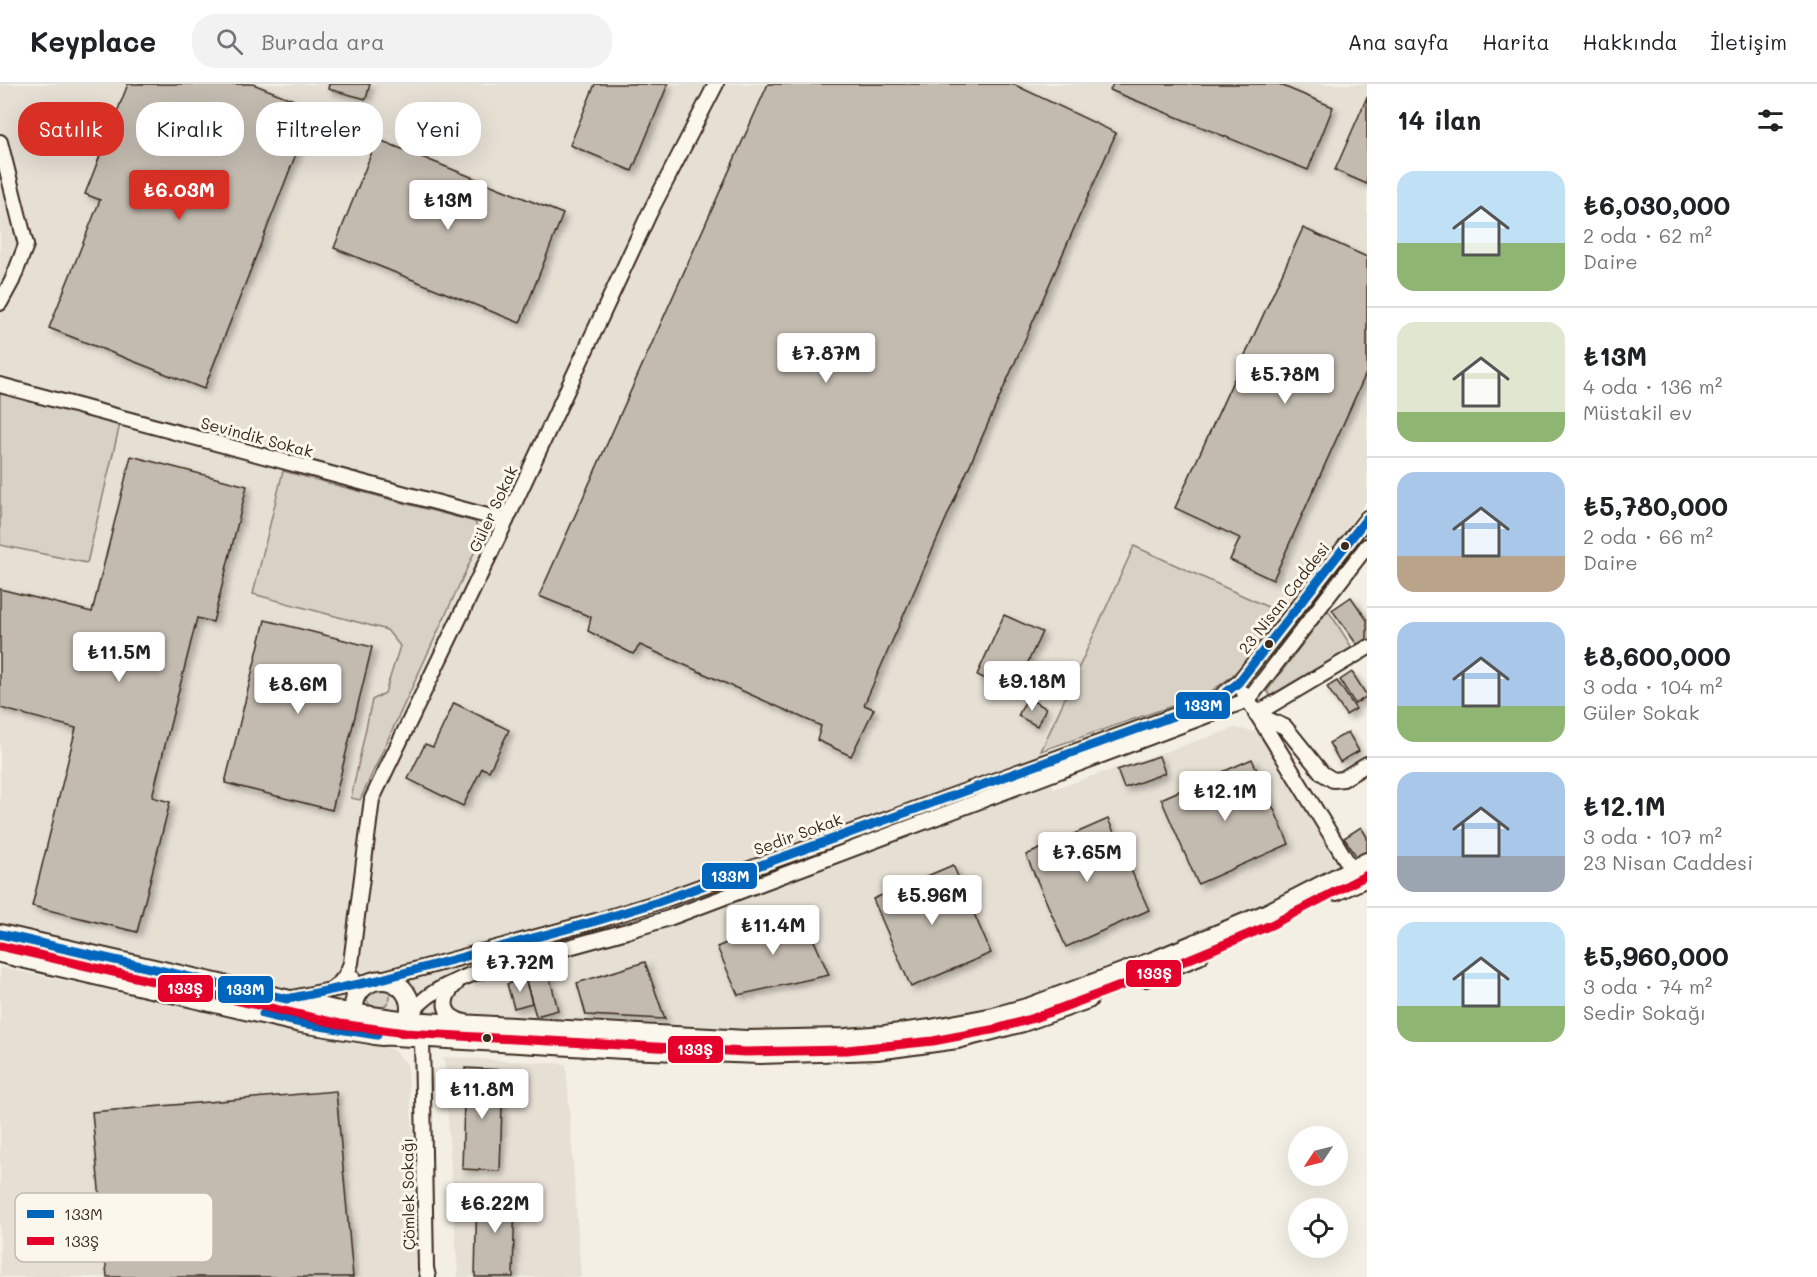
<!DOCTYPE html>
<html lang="tr">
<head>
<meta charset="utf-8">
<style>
	:root { --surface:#fff; --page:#f2f2f2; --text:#202124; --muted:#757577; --line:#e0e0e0; --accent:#d93025 }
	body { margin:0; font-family:Mali,sans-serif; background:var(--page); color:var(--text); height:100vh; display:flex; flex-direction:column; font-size:22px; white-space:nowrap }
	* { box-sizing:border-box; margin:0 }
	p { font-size:20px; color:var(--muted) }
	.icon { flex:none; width:33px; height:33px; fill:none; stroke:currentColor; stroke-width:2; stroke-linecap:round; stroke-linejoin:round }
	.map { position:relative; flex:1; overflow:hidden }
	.details { display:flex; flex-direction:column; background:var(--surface); width:450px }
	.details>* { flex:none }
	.banner { position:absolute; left:18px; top:18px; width:570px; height:54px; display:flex; gap:12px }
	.needle { width:39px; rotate:235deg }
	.fabs { position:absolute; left:1288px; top:1042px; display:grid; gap:12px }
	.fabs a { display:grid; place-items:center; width:60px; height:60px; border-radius:50%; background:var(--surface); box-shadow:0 6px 24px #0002; font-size:30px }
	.price { position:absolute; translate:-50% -51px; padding:0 14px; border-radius:6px; background:#fff; color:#222; font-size:20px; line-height:39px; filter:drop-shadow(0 2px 3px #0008) }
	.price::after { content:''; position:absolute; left:50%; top:36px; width:18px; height:14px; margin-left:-9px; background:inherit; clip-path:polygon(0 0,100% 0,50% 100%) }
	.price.current { background:var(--accent); color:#fff }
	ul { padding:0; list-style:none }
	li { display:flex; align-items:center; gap:18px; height:150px; padding:0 30px }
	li+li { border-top:2px solid var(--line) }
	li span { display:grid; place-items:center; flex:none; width:168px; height:120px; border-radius:18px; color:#555 }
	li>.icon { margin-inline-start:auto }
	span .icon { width:72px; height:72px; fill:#fffc; stroke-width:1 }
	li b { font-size:26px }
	h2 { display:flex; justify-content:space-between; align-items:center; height:72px; padding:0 30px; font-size:26px }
	.tag { padding:0 21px; border-radius:24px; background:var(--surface); box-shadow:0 6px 24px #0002; font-size:21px; line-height:54px }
	.tag.current { background:var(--accent); color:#fff }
	header { display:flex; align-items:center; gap:36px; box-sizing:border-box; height:84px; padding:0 30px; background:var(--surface); border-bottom:2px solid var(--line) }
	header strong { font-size:28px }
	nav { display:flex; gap:33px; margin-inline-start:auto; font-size:21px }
	.search { width:420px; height:54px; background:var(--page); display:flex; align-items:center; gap:15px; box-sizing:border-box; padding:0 21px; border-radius:24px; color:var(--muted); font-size:22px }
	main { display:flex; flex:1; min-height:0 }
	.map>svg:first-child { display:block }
</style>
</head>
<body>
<header>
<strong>Keyplace</strong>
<div class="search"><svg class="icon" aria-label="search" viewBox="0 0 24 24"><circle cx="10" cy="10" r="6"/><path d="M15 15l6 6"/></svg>Burada ara</div>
<nav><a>Ana sayfa</a><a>Harita</a><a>Hakkında</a><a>İletişim</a></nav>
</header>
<main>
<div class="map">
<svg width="1367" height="1193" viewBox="0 0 1367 1193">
	<defs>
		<filter id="shadow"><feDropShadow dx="4" dy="4" stdDeviation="3" flood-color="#0004"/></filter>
	</defs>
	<rect width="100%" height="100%" fill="#f3efe4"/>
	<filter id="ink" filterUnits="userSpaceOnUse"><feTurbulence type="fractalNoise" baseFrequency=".0167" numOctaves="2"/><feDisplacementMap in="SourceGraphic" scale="12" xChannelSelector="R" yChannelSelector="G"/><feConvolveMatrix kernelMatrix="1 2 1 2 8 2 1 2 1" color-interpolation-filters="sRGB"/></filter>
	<g filter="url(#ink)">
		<!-- built -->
		<g fill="#e5dfd4">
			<path d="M0 0H1367V416L1283 530 1134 462 1041 667 1054 705 1235 644 1258 648 1343 787 1170 878 857 960 352 935 157 906 0 857Z"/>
			<path d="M0 883 392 965 407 980 426 1193H0Z"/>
			<path d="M444 973 566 980 581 1193H458Z"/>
		</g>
		<!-- green -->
		<g fill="#d8d1c6" stroke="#8a7e72" stroke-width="1.5">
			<path d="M0 307 120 340 87 479 0 461Z"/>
			<path d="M283 387 475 438 481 454 360 716 351 714 372 616 385 609 400 562 387 546 253 510Z"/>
			<path d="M1134 462 1283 530 1242 582 1231 593 1207 610 1041 667Z"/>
			<path d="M1328 526 1353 565 1272 614 1267 607Z"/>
			<circle cx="378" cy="912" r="12"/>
		</g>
		<!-- building -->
		<g fill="#c3bbb0" stroke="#3b2a1e" stroke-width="1.5" filter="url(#shadow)">
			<path d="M128 0H253L314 24 204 305 49 244 100 116 85 110Z"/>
			<path d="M329 0H370L366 15 328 5Z"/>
			<path d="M595 0H668L632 87 570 61Z"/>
			<path d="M768 0H1013L1116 49 864 621 874 625 851 672 817 656 821 642 640 561 633 570 588 547 591 533 539 512Z"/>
			<path d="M1113 0H1278L1333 23 1308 86 1110 6Z"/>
			<path d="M1367 13V100L1335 86Z"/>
			<path d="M377 55 563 130 520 239 334 164Z"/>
			<path d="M1303 144 1367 173V287L1273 496 1230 476 1240 454 1175 424Z"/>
			<path d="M131 372 247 402 213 538 197 534 152 713 170 718 137 848 32 822 76 644 0 624V505L92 528Z"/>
			<path d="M1351 513 1367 536V555L1358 562 1332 526Z"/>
			<path d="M1004 531 1042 548 1014 608 977 591Z"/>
			<path d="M265 536 372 563 332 726 225 699Z"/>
			<path d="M1352 588 1367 612 1355 620 1340 596Z"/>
			<path d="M1337 597 1356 625 1346 631 1327 603Z"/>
			<path d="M1027 614 1046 624 1037 642 1018 632Z"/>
			<path d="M454 619 509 646 489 687 482 684 463 722 408 695 425 660 433 663Z"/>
			<path d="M1348 648 1359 667 1340 678 1329 659Z"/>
			<path d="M1159 672 1165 689 1124 704 1117 686Z"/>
			<path d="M1252 675 1289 760 1198 800 1161 715Z"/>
			<path d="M1108 735 1149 826 1066 863 1026 771Z"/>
			<path d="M1361 743 1367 753V767L1357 773 1344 754Z"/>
			<path d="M953 781 991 869 911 903 873 815Z"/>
			<path d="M801 827 829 891 738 911 717 863Z"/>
			<path d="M645 878 665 935 586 931 577 899Z"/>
			<path d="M548 887 558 926 536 932 525 893Z"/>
			<path d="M525 895 532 919 514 924 507 900Z"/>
			<path d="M465 984 503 986 500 1087 462 1085Z"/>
			<path d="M336 1007 353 1193H107L92 1028Z"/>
			<path d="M477 1107 515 1108 513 1193H475Z"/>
		</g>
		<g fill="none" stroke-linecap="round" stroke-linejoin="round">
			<defs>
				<g id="minor">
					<path d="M0 58 26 161 12 197 0 219"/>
					<path d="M0 301 506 437"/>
					<path d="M1244 609 1356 792"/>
					<path d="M1256 630 1285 643 1322 689 1333 696 1343 695 1367 680"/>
					<path d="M1256 630 1367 564"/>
					<path d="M352 893 355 925"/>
					<path d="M456 900C440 915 442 933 465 938"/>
					<path d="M333 904C344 897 347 890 351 879L372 715 506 437 649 130 716 0"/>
					<path d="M292 914 374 897 596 837 658 818 1215 617 1238 599 1367 434"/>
					<path d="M409 933C425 908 449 900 475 889L627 847 669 834 1248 616 1367 462"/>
					<path d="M422 954 426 1184 428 1193"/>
				</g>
				<g id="major">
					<path d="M1336 807 1367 793"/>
					<path d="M0 850 343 928 407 937 746 956 846 954 885 951 931 945 994 933 1030 923 1154 877 1266 830 1367 778"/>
					<path d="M0 869 301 939 377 951 624 965 760 970 877 966 957 955 989 947 1023 938 1088 915"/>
					<path d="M1145 893 1199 871"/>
					<circle cx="382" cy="924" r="28"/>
				</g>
			</defs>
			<!-- minor casing -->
			<use href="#minor" stroke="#3b2a1e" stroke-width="18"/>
			<!-- major casing -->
			<use href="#major" stroke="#3b2a1e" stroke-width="22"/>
			<!-- minor -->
			<use href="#minor" stroke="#fbf7ec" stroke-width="14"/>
			<!-- major -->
			<use href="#major" stroke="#fbf7ec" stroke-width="18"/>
			<defs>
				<g id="bus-1">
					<path d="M0 850 287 915 374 897 596 837 658 818 1215 617 1238 599 1367 434"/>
					<path d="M263 930 301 939 377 951"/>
				</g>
				<path id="bus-2" d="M0 862 340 940 405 949 745 968 847 966 933 957 996 945 1034 934 1158 888 1271 841 1367 791"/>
			</defs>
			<!-- bus-1 casing -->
			<use href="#bus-1" stroke="#fbf7ec" stroke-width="14"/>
			<!-- bus-2 casing -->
			<use href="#bus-2" stroke="#fbf7ec" stroke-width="14"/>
			<!-- bus-1 -->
			<use href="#bus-1" stroke="#0065bd" stroke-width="9"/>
			<!-- bus-2 -->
			<use href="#bus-2" stroke="#e4002b" stroke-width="9"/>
		</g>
	</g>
	<!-- markers -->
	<g fill="#3b2a1e" stroke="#fbf7ec" stroke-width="2">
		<circle cx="1345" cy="462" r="5"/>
		<circle cx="1269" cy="560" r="5"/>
		<circle cx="487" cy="954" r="5"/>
	</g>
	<g text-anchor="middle" stroke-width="6" stroke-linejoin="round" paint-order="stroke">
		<!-- street labels -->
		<g font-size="16" fill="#3b2a1e" stroke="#fbf7ec">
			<text transform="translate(257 353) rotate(15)" y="6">Sevindik Sokak</text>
			<text transform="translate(493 425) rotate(-65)" y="6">Güler Sokak</text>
			<text transform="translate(1284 514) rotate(-52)" y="6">23 Nisan Caddesi</text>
			<text transform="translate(798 750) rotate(-20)" y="6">Sedir Sokak</text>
			<text transform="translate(408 1110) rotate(-91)" y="6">Çömlek Sokağı</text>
		</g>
	</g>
	<!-- legend -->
	<rect x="15" y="1109" width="198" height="69" rx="9" fill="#fbf7ec" stroke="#c1baae" stroke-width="1.5"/>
	<rect x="27" y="1126" width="27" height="8" fill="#0065bd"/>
	<rect x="27" y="1153" width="27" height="8" fill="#e4002b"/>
	<g font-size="16" fill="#3b2a1e">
		<text x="64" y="1136">133M</text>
		<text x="64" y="1163">133Ş</text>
	</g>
	<g stroke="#fbf7ec" stroke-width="2">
		<rect x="1175" y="607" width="56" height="29" rx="6" fill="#0065bd"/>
		<rect x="701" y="778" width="57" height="28" rx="6" fill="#0065bd"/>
		<rect x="1125" y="875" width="57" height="29" rx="6" fill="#e4002b"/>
		<rect x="157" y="890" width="57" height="29" rx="6" fill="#e4002b"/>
		<rect x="217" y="891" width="57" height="29" rx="6" fill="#0065bd"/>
		<rect x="667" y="951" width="57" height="29" rx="6" fill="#e4002b"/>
	</g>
	<g font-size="16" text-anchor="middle" font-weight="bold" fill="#fff">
		<text x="1203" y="627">133M</text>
		<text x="730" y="798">133M</text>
		<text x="1154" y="895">133Ş</text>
		<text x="185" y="910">133Ş</text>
		<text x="245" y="911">133M</text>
		<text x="695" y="971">133Ş</text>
	</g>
</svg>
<div class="fabs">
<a><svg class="needle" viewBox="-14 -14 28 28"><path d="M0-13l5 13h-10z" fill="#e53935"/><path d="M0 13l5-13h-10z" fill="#757577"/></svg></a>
<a><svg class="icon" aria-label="locate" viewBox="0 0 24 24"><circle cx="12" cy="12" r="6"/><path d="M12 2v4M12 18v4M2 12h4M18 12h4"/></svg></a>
</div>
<b class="price current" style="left:179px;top:137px">₺6.03M</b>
<b class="price" style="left:448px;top:147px">₺13M</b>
<b class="price" style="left:826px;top:300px">₺7.87M</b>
<b class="price" style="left:1285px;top:321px">₺5.78M</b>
<b class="price" style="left:119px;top:599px">₺11.5M</b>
<b class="price" style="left:1032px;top:628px">₺9.18M</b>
<b class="price" style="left:298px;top:631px">₺8.6M</b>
<b class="price" style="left:1225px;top:738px">₺12.1M</b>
<b class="price" style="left:1087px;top:799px">₺7.65M</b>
<b class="price" style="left:932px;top:842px">₺5.96M</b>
<b class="price" style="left:773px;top:872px">₺11.4M</b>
<b class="price" style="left:520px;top:909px">₺7.72M</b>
<b class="price" style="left:482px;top:1036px">₺11.8M</b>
<b class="price" style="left:495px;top:1150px">₺6.22M</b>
<div class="banner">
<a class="tag current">Satılık</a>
<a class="tag">Kiralık</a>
<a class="tag">Filtreler</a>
<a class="tag">Yeni</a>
</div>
</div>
<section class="details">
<h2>14 ilan<svg class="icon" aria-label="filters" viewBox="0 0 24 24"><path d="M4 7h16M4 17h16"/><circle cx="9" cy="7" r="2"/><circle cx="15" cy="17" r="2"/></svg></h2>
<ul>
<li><span style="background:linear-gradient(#bfe0f5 60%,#8fb573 0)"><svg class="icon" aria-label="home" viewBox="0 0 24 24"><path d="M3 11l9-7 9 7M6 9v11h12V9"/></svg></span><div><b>₺6,030,000</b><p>2 oda · 62 m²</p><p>Daire</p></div></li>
<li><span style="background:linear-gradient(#dfe7d0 75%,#8fb573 0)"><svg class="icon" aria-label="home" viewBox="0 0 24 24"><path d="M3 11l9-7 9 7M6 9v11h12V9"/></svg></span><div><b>₺13M</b><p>4 oda · 136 m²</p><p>Müstakil ev</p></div></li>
<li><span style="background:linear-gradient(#a9c7e8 70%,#b9a48a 0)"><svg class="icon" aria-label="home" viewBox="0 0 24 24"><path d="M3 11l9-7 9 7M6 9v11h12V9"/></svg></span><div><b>₺5,780,000</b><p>2 oda · 66 m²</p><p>Daire</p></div></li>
<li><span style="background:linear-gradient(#a9c7e8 70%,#8fb573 0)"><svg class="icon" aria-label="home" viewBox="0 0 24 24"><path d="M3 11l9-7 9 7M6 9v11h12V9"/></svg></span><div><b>₺8,600,000</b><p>3 oda · 104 m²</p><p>Güler Sokak</p></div></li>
<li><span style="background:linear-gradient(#a9c7e8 70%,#9aa5b1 0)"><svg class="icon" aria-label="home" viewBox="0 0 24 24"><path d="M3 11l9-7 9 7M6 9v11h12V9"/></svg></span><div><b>₺12.1M</b><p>3 oda · 107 m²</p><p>23 Nisan Caddesi</p></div></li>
<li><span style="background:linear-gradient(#bfe0f5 70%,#8fb573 0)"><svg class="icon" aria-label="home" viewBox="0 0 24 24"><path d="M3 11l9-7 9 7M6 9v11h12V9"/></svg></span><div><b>₺5,960,000</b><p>3 oda · 74 m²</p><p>Sedir Sokağı</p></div></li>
</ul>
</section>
</main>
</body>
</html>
